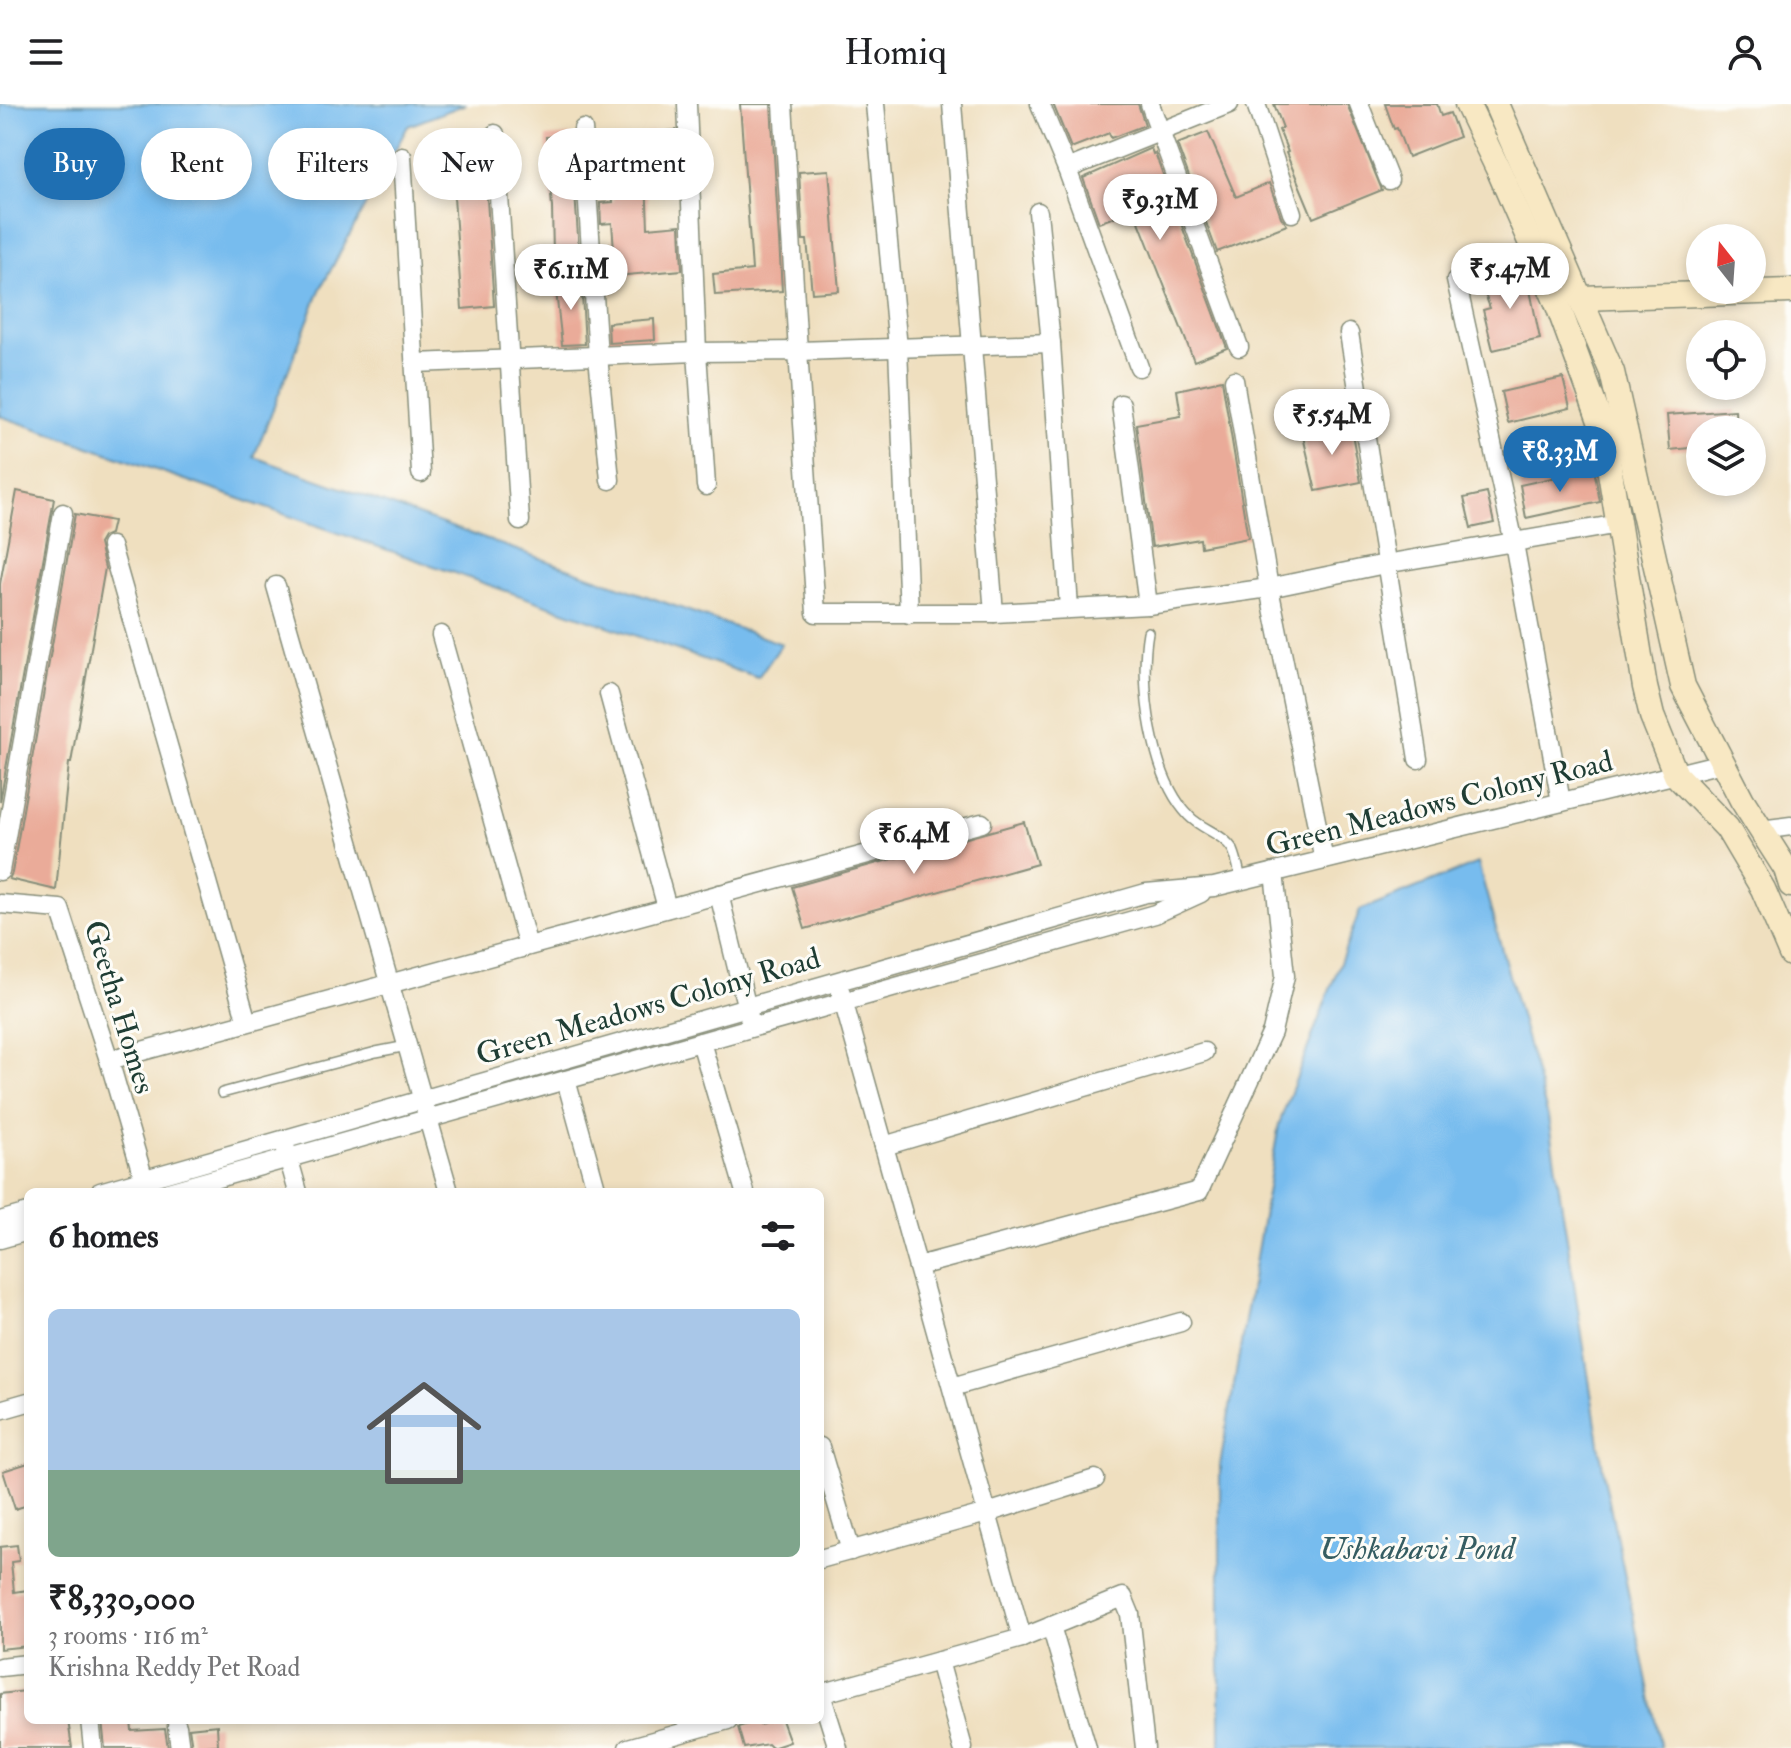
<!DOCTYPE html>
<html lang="en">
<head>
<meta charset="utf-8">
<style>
	:root { --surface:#fff; --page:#f6f6f6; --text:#202124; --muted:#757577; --accent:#1f6fb2 }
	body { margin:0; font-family:"IM FELL Double Pica",serif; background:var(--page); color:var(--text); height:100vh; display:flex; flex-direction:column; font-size:30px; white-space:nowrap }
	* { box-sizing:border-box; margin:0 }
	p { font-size:26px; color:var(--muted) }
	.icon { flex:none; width:44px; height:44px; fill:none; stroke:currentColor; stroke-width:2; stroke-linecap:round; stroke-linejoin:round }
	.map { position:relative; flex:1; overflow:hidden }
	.side { position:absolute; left:24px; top:1084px; width:800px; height:536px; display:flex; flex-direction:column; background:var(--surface); border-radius:12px; box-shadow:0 4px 12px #0003 }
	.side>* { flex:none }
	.guide { position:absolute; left:24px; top:24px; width:800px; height:72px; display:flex; gap:16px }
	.needle { width:52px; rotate:343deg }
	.tools { position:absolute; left:1686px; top:120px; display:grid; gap:16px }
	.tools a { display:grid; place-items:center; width:80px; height:80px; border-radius:50%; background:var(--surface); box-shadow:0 4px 12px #0003; font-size:40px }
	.price { position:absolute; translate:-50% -68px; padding:0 18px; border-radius:28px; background:#fff; color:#222; font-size:26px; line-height:52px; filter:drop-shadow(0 2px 4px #0008) }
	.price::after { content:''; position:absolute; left:50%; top:48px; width:24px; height:18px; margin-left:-12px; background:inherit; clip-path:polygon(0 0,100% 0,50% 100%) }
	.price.current { background:var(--accent); color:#fff }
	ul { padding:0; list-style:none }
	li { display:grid; align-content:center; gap:16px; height:424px; padding:0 24px }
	li span { display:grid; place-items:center; height:248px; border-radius:12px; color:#555 }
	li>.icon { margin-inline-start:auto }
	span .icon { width:144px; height:144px; fill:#fffc; stroke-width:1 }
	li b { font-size:34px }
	h2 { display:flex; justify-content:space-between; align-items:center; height:96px; padding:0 24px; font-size:34px }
	.chip { padding:0 28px; border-radius:36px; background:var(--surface); box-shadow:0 4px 12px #0003; font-size:28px; line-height:72px }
	.chip.current { background:var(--accent); color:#fff }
	header { display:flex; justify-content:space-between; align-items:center; height:104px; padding:0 24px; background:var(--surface); font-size:36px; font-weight:600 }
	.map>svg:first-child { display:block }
</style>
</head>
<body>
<header><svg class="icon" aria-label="menu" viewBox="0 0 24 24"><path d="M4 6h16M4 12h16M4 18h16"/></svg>Homiq<svg class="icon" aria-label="person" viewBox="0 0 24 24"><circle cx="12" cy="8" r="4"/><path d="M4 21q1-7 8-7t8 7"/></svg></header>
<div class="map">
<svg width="1791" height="1644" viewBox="0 0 1791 1644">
	<rect width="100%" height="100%" fill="#fdfcf7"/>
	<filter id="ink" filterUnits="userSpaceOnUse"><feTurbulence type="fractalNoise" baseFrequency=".0125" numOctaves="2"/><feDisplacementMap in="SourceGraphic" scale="16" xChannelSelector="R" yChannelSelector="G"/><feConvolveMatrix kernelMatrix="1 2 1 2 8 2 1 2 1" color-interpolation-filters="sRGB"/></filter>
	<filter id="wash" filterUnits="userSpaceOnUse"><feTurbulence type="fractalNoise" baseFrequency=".006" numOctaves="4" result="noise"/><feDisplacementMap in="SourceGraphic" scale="32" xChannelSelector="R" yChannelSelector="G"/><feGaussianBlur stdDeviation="1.8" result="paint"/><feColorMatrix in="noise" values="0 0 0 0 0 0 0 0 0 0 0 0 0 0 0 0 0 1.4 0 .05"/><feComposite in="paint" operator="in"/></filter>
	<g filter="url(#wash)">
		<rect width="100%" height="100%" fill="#efdfbf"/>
		<!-- water -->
		<g fill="#77bcee" stroke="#4b7c91" stroke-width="2">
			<path d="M0 0H466L408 22 320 186 254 353 782 540 758 574 0 312Z"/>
			<path d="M1478 759 1548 1013 1605 1378 1661 1644H1220V1361L1279 1020 1360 806Z"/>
		</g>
		<g id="blocks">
			<!-- building -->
			<g fill="#eaab99">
				<path d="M740 0H771L782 187 715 191 713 170 752 166Z"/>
				<path d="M1053 0H1138L1145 21 1111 34 1109 29 1071 44Z"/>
				<path d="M1274 0H1347L1382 86 1313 114 1286 49 1288 48 1279 26 1283 24Z"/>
				<path d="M1385 0H1437L1441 12 1450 9 1459 33 1408 53 1397 24 1394 25Z"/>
				<path d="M676 26 677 47 647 50 645 29Z"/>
				<path d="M1208 28 1236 93 1269 79 1281 113 1287 121 1217 148 1177 40Z"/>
				<path d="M571 31 579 147 553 150 552 103 546 33Z"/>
				<path d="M483 34 494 202 462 205 450 37Z"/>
				<path d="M1151 44 1153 50 1155 49 1227 244 1194 257 1134 105 1099 119 1083 74Z"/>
				<path d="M829 66 839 187 812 189 807 136H803L799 68Z"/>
				<path d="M646 73 648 124 680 121 682 166 616 172 612 119 601 120 600 99 613 98 611 76Z"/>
				<path d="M1522 164 1530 186 1540 235 1493 246 1483 206 1490 204 1481 179Z"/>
				<path d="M581 175 585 240 562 241 555 178Z"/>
				<path d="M654 215 655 236 609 239 608 219Z"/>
				<path d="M1563 274 1570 304 1508 319 1501 288Z"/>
				<path d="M1222 276 1248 434 1201 443 1200 435 1152 443 1136 320 1181 312 1177 286Z"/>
				<path d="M1735 306 1736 326H1700V343L1670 346 1667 311Z"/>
				<path d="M1350 319 1361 378 1316 387 1302 328Z"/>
				<path d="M1594 365 1600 398 1526 414 1520 381Z"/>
				<path d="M17 387 54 395 0 698V480Z"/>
				<path d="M1487 389 1494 419 1471 424 1464 394Z"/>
				<path d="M75 410 113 417 110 430 103 433 99 440 105 464 71 659H69L56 786 9 775 12 769Z"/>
				<path d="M1024 718 1037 760 805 825 792 783Z"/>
				<path d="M28 1359V1401L15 1405 3 1367Z"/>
				<path d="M17 1441 19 1457 11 1458 14 1488 28 1486V1542L0 1545V1443Z"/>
				<path d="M25 1587 28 1616H68L72 1644H0V1590Z"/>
				<path d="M102 1616H131L132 1627 165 1625 168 1644H105Z"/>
				<path d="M775 1616H782L790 1638 772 1644 768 1640 744 1644 738 1623 758 1617 760 1621Z"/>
				<path d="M217 1621 218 1641 192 1643 189 1624Z"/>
			</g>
		</g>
	</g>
	<g filter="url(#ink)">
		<use href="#blocks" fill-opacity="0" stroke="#878e7a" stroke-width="2"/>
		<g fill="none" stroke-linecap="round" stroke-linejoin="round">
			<defs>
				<g id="lane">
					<path d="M1478 163 1533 150"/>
					<path d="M1148 528C1139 579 1151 673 1189 712 1201 725 1224 730 1233 746 1237 755 1239 767 1241 776"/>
					<path d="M222 989 376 948 407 942"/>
				</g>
				<g id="street">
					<path d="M687 0 697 248 706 382"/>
					<path d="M783 0 798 247 1051 239"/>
					<path d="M875 0 898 244 909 510"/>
					<path d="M952 0 994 509"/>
					<path d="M1040 0 1067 65 1139 263"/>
					<path d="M1150 0 1239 243"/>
					<path d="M1256 0 1292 109"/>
					<path d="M1359 0 1389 76"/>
					<path d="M583 25 598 252 610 376"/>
					<path d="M495 30 520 417"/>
					<path d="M402 52 421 369"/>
					<path d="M1067 65 1229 0"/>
					<path d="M1038 108 1051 239 1069 504"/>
					<path d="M1456 176 1514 439 1561 698"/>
					<path d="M1349 229 1418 655"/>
					<path d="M415 259 697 248 798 247 816 509H994L1148 501 1269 484 1385 460 1619 420"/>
					<path d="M1234 276 1269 484 1324 756"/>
					<path d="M1121 300 1148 501"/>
					<path d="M111 442 247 918"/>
					<path d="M276 482 449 1088"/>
					<path d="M441 531 528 842"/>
					<path d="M609 590 667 804"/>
					<path d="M1760 726 1791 722"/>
					<path d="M0 767 63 409"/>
					<path d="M719 790 749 913"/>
					<path d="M0 800 60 805 109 956 144 1076"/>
					<path d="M841 889 1022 1534"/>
					<path d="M701 938 745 1088"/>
					<path d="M109 956 982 719"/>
					<path d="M566 976 597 1088"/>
					<path d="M285 1042 298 1088"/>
					<path d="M884 1042 1204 948"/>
					<path d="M100 1088 1146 789 1214 783 1722 659"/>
					<path d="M168 1088 1155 810 1201 789"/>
					<path d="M0 1117 28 1109"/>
					<path d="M0 1135 28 1127"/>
					<path d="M918 1162 1199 1087 1272 928 1285 872 1274 768"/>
					<path d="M952 1283 1181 1218"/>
					<path d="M0 1306 28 1298"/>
					<path d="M820 1343 851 1447"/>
					<path d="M820 1455 987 1409 1095 1375"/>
					<path d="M1051 1522 1087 1644"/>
					<path d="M939 1557 963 1644"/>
					<path d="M0 1563 28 1560"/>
					<path d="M820 1590 1022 1534 1123 1493 1130 1510 1145 1644"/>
					<path d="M821 1590 838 1644"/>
					<path d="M90 1616 93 1644"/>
					<path d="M177 1622 180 1644"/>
					<path d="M628 1644 728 1616"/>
				</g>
				<g id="secondary">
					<path d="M1467 0 1500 69 1557 199 1603 325 1645 583 1652 612 1676 671 1727 724 1763 785 1791 850"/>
					<path d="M1496 0 1612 268 1683 582 1742 696 1786 765 1791 781"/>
					<path d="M1582 194 1791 187"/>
				</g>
			</defs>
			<!-- lane casing -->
			<use href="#lane" stroke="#878e7a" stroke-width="12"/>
			<!-- street casing -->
			<use href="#street" stroke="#878e7a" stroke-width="21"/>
			<!-- secondary casing -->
			<use href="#secondary" stroke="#878e7a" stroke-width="27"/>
			<!-- lane -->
			<use href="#lane" stroke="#fff" stroke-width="9"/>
			<!-- street -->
			<use href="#street" stroke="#fff" stroke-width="18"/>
			<!-- secondary -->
			<use href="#secondary" stroke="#f8e8c3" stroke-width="24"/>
		</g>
	</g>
	<g text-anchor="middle" stroke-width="6" stroke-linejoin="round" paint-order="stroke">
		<!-- street labels -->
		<g font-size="30" fill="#1f3d34" stroke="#fdfcf7">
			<text transform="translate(1439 699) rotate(-14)" y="10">Green Meadows Colony Road</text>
			<text transform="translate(648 902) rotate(-16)" y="10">Green Meadows Colony Road</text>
			<text transform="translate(120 903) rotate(73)" y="10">Geetha Homes</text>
		</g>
		<!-- water labels -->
		<g font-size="32" font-style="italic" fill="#355d62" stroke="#fdfcf7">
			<text x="1417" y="1455">Ushkabavi Pond</text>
		</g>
	</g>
</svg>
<div class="tools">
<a><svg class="needle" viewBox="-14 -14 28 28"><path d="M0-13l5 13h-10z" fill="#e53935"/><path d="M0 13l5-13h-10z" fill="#757577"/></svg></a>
<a><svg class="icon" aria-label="locate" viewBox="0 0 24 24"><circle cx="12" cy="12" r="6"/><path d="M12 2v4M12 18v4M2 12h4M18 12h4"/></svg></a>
<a><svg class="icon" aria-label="layers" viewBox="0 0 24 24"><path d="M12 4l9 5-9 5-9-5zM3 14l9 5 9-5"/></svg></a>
</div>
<b class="price" style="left:1160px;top:138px">₹9.31M</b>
<b class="price" style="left:1510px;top:207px">₹5.47M</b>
<b class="price" style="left:571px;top:208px">₹6.11M</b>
<b class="price" style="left:1332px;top:353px">₹5.54M</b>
<b class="price current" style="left:1560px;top:390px">₹8.33M</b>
<b class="price" style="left:914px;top:772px">₹6.4M</b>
<div class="guide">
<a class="chip current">Buy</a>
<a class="chip">Rent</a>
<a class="chip">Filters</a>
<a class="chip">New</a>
<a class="chip">Apartment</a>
</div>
<section class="side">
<h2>6 homes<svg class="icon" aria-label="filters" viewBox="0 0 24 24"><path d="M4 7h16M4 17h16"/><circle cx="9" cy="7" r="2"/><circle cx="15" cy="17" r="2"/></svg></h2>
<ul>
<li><span style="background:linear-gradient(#a9c7e8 65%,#7fa58c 0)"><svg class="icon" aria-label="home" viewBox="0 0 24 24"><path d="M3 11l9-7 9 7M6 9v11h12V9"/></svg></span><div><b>₹8,330,000</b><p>3 rooms · 116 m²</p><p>Krishna Reddy Pet Road</p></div></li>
</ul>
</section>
</div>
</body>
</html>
